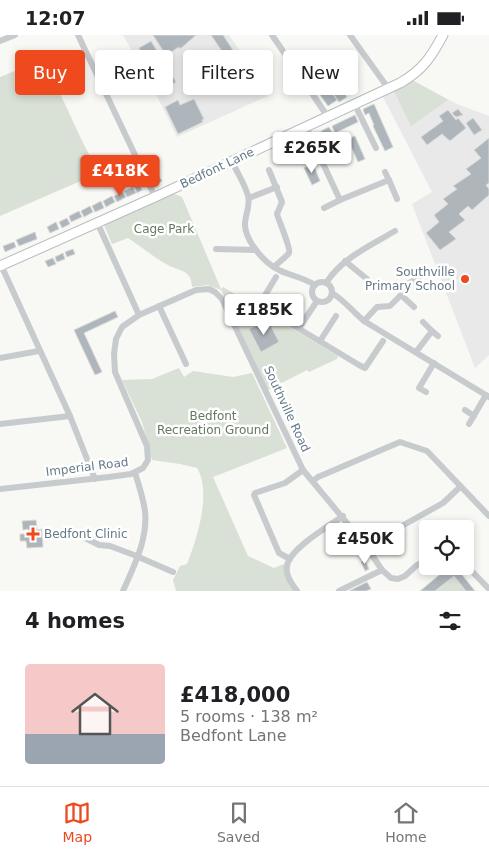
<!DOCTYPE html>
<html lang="en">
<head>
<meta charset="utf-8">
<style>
	:root { --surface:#fff; --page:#f6f6f6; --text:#202124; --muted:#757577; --line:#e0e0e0; --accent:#ee4a1e }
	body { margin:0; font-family:"DejaVu Sans",sans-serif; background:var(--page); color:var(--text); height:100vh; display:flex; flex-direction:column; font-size:19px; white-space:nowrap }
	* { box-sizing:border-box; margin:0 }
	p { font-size:16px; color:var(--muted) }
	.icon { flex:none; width:28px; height:28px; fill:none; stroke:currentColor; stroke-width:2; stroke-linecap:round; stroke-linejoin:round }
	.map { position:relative; height:556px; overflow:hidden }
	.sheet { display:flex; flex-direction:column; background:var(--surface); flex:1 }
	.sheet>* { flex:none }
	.top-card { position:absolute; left:15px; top:15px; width:460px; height:45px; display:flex; gap:10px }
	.controls { position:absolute; left:419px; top:485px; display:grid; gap:10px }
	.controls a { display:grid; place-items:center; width:55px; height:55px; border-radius:5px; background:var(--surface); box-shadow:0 2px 8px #0003; font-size:25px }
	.price { position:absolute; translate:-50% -42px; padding:0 11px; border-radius:5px; background:#fff; color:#222; font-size:16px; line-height:32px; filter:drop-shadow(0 1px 2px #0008) }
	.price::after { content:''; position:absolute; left:50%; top:30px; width:15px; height:11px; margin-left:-8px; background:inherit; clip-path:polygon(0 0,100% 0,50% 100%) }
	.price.on { background:var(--accent); color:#fff }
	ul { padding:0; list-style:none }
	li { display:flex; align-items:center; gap:15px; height:125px; padding:0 25px }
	li span { display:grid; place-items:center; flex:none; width:140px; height:100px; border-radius:5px; color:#555 }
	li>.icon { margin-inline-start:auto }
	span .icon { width:60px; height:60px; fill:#fffc; stroke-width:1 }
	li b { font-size:21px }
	h2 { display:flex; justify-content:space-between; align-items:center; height:60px; padding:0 25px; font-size:21px }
	.chip { padding:0 18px; border-radius:5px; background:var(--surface); box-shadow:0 2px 8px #0003; font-size:18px; line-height:45px }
	.chip.on { background:var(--accent); color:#fff }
	.status { display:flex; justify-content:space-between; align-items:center; height:35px; padding:0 25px; background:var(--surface); direction:ltr }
	.status svg { height:14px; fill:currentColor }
	.dock { display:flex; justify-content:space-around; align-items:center; height:70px; border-top:1px solid var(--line); background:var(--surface); font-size:14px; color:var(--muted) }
	.dock a { display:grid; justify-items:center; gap:2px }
	.dock .on { color:var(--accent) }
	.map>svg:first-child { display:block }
</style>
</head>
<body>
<div class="status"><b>12:07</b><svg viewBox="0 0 49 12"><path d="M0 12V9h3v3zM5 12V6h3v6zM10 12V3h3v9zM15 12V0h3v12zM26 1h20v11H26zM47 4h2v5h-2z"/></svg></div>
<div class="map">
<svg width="489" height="556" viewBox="0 0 489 556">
	<rect width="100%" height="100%" fill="#f8f8f4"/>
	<!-- built -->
	<g fill="#e8e9e8">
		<path d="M123 0H229L270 60 177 102 156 59Z"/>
		<path d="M412 45 457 69 489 81V320L475 333 412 169 432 157 382 60Z"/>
	</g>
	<!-- green -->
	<g fill="#d9e0d5">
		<path d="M44 24 83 108 99 138 0 181V42Z"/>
		<path d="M412 45 448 65 411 91 393 54Z"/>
		<path d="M173 158 182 162 221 254 223 252 338 321 337 324 309 337 307 335 268 355 221 255 208 250 192 252C192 249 191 244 189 241 185 235 175 234 168 230 153 222 142 212 128 203L112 209 104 190Z"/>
		<path d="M179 333 184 342 193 336 233 342 252 338 287 413 213 442 248 521 274 533 284 529 285 541 295 556H176L173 545 180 531 187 529C197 504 212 457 197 433L180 429 152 425 142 387 122 345 152 344Z"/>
		<path d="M454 541 466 556H435Z"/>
	</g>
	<!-- building -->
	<g fill="#aeb6bc" stroke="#d9d9d7">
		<path d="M153 0H196L180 14 179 12 166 20Z"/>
		<path d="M153 0H196L180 14 179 12 166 20Z"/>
		<path d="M211 0H223L234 17 226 22Z"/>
		<path d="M211 0H223L234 17 226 22Z"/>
		<path d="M151 6 176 47 160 56 158 52 160 50 139 13Z"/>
		<path d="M237 21 248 36 245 38 247 40 236 48 235 45 231 48 220 33Z"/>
		<path d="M327 51 337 65 328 71 318 57Z"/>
		<path d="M341 53 347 62 339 67 333 58Z"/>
		<path d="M194 64 204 84 202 85 203 87 178 99 165 72 178 65 180 70Z"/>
		<path d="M374 69 393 112 385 116 373 91 374 90 369 78 365 80 363 74Z"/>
		<path d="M458 74 463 80 456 82 452 78Z"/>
		<path d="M448 75 456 85 458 83 466 93 450 106 442 99 427 110 421 102 443 86 439 81Z"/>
		<path d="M355 80 358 87 335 98 332 91Z"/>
		<path d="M473 83 482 95 474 100 466 88Z"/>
		<path d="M329 92 333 99 325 103 321 96Z"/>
		<path d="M322 97 325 103 319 106 315 100Z"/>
		<path d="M355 101 365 124 358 127 348 104Z"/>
		<path d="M489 103V148L486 150 489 154V160L472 175 468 171 459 179 465 185 449 197 456 204 440 215 426 198 439 187 434 180 448 169 443 164 457 154 453 151 471 139 466 134 481 123 474 115Z"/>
		<path d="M313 129 320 146 312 150 304 133Z"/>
		<path d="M158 140 162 146 157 149 153 142Z"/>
		<path d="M139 149 142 155 137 158 134 151Z"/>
		<path d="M133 152 136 158 127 162 124 156Z"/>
		<path d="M123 157 126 162 117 167 114 161Z"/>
		<path d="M112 161 115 167 106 172 103 166Z"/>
		<path d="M101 166 104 173 95 177 92 171Z"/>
		<path d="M90 171 93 177 84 182 81 176Z"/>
		<path d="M79 176 82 182 71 187 69 181Z"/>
		<path d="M67 183 70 189 62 193 59 187Z"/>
		<path d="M56 187 59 194 50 198 47 192Z"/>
		<path d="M35 197 37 204 19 211 16 205Z"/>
		<path d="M14 207 16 212 5 217 3 211Z"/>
		<path d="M73 214 75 219 67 222 65 217Z"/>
		<path d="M63 218 65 224 57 227 55 222Z"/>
		<path d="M53 223 56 229 48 232 45 226Z"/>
		<path d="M115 276 118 282 84 298 102 337 95 340 74 295Z"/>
		<path d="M268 285 279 307 261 317 249 294Z"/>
		<path d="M36 485 37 495 42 494 43 512 27 513 26 506H20V499H29L28 494 23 495 22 486Z"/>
		<path d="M365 525 369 534 365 536 361 527Z"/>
		<path d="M450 531H455L475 556H466L454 541 435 556H420Z"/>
		<path d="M367 547 371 554 366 556H349Z"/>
	</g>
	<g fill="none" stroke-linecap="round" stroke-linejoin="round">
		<defs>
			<path id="secondary" d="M0 231 155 162 400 48C423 35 431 22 443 0"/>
		</defs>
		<!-- secondary casing -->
		<use href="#secondary" stroke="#b7bdc1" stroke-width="11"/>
		<!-- minor -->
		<g stroke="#c7cbce" stroke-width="6">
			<path d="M78 0 155 162"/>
			<path d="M272 0 328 82"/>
			<path d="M350 0 388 53"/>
			<path d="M0 6 15 0"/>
			<path d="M355 70 376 113"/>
			<path d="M306 92 340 165 324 173"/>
			<path d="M232 126C237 138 245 149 248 161 251 171 244 182 245 191 246 204 258 219 267 227 281 240 300 240 315 250"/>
			<path d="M269 135 282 167 277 179C279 186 291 214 289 218 287 221 278 228 274 232"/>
			<path d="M385 137 389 145"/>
			<path d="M249 163 277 152"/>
			<path d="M340 165 389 145 397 164"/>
			<path d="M97 187 139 280"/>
			<path d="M216 214 256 215"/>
			<path d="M345 226 367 244"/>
			<path d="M1 230 70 381 95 444"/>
			<path d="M276 242 261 267 263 272 359 330 365 333 383 306"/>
			<circle cx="322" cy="257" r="10"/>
			<path d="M326 248C342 223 370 211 395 196"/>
			<path d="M332 258C344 265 353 277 364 286L489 362"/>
			<path d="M401 260 409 248 419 243"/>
			<path d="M159 271 186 329"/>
			<path d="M364 286 377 272 390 271 401 260 414 272"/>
			<path d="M423 287 432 296"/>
			<path d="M299 293 317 266"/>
			<path d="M320 306 336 281"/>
			<path d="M416 317 432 296 438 301"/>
			<path d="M0 323 39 316"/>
			<path d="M426 357 419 353 434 328"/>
			<path d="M465 375 474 381"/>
			<path d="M0 389 70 381"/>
			<path d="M469 389 486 360"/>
			<path d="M313 446 318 442 400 407 427 416 489 481"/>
			<path d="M0 454 109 442 131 439 143 433 148 425 147 411 115 337 114 319 116 304 122 292 139 280 196 255 209 254 215 257 222 264 303 435 366 511 382 535 391 543 398 544 405 541 417 530 428 525"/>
			<path d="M85 503 99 510 110 511 134 520 173 537"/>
			<path d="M366 511 443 468 460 452"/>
			<path d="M290 524 279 518 254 460 255 458 285 448 303 435"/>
			<path d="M465 529 489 554"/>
			<path d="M123 556C134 531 148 504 145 476 143 463 139 450 135 438"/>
			<path d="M297 556C292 549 285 540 287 531 289 514 329 491 343 481"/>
			<path d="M339 556 382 535"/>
		</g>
		<!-- secondary -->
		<use href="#secondary" stroke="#fff" stroke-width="9"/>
	</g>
	<!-- markers -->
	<g fill="#ee4a1e" stroke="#fff" stroke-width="2">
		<circle cx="465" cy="244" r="5"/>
		<path d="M30.5 491.5h5v5h5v5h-5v5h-5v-5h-5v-5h5z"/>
	</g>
	<g text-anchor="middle" stroke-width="5" stroke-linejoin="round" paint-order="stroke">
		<!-- street labels -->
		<g font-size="12" fill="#657987" stroke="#fff">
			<text transform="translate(217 133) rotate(-25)" y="4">Bedfont Lane</text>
			<text transform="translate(287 374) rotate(65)" y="4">Southville Road</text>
			<text transform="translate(87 432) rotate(-7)" y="4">Imperial Road</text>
		</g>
		<!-- park labels -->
		<g font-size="12" fill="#667960" stroke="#fff">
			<text x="164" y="198">Cage Park</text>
			<text x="213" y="385">Bedfont<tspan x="213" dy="14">Recreation Ground</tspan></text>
		</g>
		<!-- poi labels -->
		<g font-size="12" fill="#657987" stroke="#fff" text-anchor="end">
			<text x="455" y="241">Southville<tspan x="455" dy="14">Primary School</tspan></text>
			<text x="44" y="503" text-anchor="start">Bedfont Clinic</text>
		</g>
	</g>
</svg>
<div class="controls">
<a><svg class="icon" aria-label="locate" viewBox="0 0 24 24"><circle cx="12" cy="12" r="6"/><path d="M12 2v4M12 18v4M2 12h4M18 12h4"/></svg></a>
</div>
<b class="price" style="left:312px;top:139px">£265K</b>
<b class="price on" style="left:120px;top:162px">£418K</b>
<b class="price" style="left:264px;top:301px">£185K</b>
<b class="price" style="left:365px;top:530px">£450K</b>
<div class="top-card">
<a class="chip on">Buy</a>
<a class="chip">Rent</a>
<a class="chip">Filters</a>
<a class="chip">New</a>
</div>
</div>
<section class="sheet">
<h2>4 homes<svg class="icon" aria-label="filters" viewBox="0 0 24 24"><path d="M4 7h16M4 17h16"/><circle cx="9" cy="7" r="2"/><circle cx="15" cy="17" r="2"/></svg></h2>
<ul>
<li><span style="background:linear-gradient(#f6c9c9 70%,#9aa5b1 0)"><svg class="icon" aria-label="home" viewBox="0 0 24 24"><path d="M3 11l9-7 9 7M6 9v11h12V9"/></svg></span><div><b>£418,000</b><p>5 rooms · 138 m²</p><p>Bedfont Lane</p></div></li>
</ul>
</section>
<nav class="dock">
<a class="on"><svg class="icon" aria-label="map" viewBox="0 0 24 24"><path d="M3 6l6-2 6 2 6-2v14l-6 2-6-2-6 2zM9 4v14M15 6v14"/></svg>Map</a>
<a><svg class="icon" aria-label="saved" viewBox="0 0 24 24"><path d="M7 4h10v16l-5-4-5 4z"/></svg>Saved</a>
<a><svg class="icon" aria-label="home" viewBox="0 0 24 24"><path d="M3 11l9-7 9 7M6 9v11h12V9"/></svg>Home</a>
</nav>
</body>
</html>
